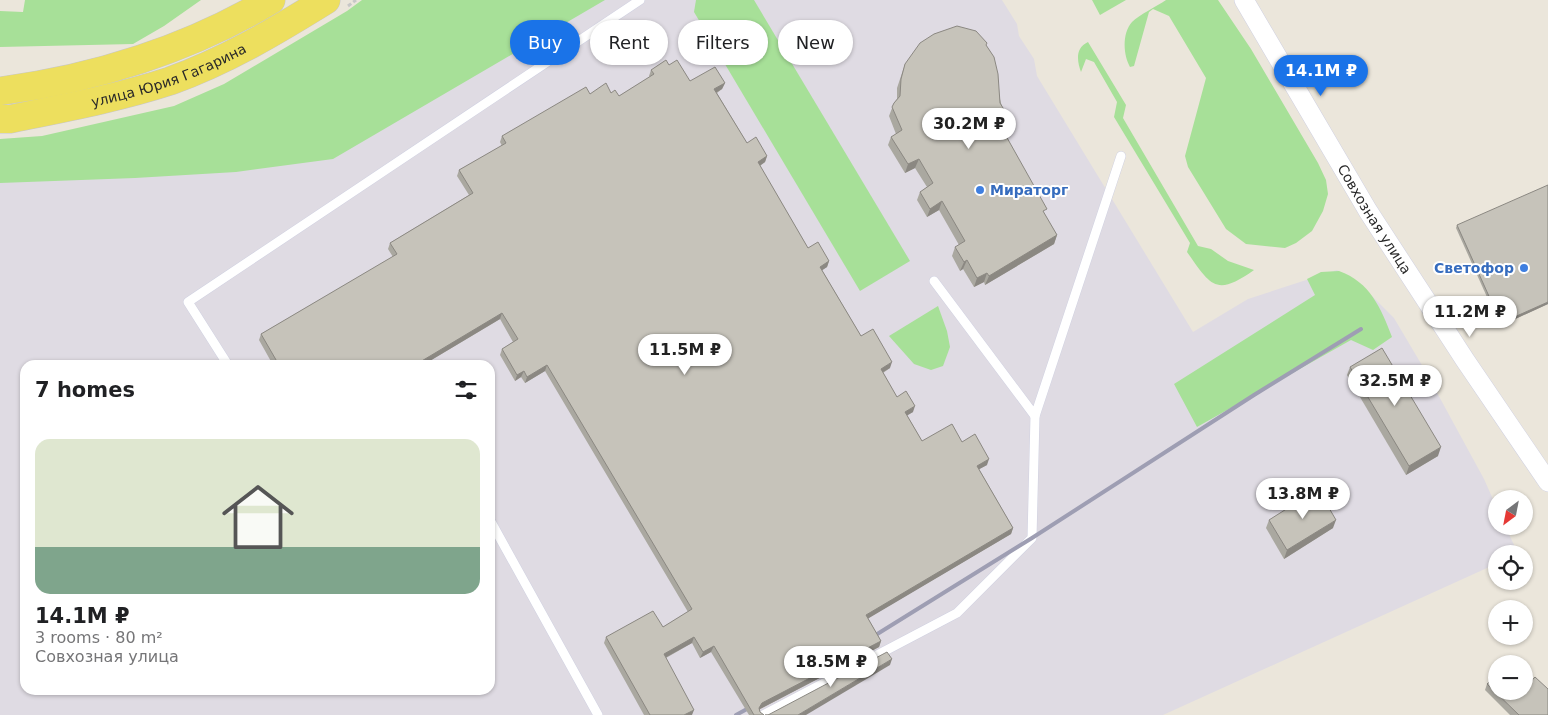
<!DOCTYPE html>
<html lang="en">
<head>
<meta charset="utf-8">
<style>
	:root { --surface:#fff; --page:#f2f2f2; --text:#202124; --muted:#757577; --accent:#1a73e8 }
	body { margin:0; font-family:"DejaVu Sans",sans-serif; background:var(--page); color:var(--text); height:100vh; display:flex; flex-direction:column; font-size:19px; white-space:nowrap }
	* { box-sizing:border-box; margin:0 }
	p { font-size:16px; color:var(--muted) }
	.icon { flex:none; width:28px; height:28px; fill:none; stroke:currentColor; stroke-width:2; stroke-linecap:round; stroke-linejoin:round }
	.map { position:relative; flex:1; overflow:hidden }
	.drawer { position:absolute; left:20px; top:360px; width:475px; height:335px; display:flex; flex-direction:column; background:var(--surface); border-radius:15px; box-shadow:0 1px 4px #0004 }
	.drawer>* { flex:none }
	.guide { position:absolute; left:510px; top:20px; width:475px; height:45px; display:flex; gap:10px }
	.needle { width:32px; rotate:212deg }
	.tools { position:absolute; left:1488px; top:490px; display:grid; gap:10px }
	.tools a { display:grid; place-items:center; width:45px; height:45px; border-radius:50%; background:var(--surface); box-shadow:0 1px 4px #0004; font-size:25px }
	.price { position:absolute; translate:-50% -42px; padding:0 11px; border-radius:18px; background:#fff; color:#222; font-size:16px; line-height:32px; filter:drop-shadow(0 1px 2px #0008) }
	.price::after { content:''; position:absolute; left:50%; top:30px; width:15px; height:11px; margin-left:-8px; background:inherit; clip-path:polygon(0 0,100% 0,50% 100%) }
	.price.selected { background:var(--accent); color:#fff }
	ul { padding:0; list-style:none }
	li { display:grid; align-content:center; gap:10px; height:265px; padding:0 15px }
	li span { display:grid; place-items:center; height:155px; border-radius:15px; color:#555 }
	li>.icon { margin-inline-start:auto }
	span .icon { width:90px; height:90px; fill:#fffc; stroke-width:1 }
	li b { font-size:21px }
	h2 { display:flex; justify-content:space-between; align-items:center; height:60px; padding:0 15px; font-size:21px }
	.tag { padding:0 18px; border-radius:22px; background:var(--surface); box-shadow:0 1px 4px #0004; font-size:18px; line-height:45px }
	.tag.selected { background:var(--accent); color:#fff }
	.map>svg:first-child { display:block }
</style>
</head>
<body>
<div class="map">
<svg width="1548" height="715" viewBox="0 0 1548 715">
	<rect width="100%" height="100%" fill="#ebe6db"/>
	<!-- industrial -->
	<path fill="#dfdbe3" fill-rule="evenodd" d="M418 0H1002L1017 24 1019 36 1034 59 1037 76 1193 332 1248 299 1337 270 1373 297 1394 318 1423 367 1484 479 1496 506V526H1505L1515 547 1506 554H1496V561L1487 568 1163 715H0V169L216 163ZM25 365H490V690H25Z"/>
	<!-- green -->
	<g fill="#a7e098">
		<path d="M25 0H201L164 26 133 44 0 47V11L23 12Z"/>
		<path d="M362 0H605L333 159 236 172 135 178 0 183V139L42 136 174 106 224 84 347 11Z"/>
		<path d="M696 0H754L910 261 860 291 694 12Z"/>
		<path d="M1092 0H1126L1100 15Z"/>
		<path d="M1166 0H1218L1251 49 1318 163 1326 180 1328 194 1323 211 1312 231 1296 243 1285 248 1246 244 1226 229 1188 167 1185 156 1206 78 1169 16 1153 9 1149 12 1134 66 1130 67C1123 55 1122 33 1132 22 1139 15 1157 6 1166 0Z"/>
		<path d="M1088 42 1126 105 1123 118 1198 246 1211 249 1228 261 1254 270C1216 297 1211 286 1187 252L1190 243 1114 117 1117 102 1094 62 1086 59 1081 72C1077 61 1075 48 1088 42Z"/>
		<path d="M1339 271C1370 282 1381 308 1392 337L1373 350 1351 340 1197 427 1174 384 1315 295 1307 279 1321 272Z"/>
		<path d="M938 306 947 331 950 347 943 366 931 370 914 364 889 336Z"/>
	</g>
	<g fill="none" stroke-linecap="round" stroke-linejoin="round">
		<defs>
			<g id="service">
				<path d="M934 281 1035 416 1121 156"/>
				<path d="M228 365 188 302 640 0"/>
				<path d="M490 520 598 715"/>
				<path d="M763 715 957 613 1032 538 1035 416"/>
			</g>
			<g id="minor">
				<path id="s1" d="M1244 0 1368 211 1465 360 1548 482"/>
			</g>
			<g id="primary">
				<path d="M0 91C94 79 189 49 271 0"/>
				<path id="s2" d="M0 119H10C64 108 118 98 170 81 226 61 276 31 326 0"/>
			</g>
		</defs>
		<!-- service casing -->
		<use href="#service" stroke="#d0d1e1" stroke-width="10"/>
		<!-- minor casing -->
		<use href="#minor" stroke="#d0d1e1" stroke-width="20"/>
		<!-- primary casing -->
		<use href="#primary" stroke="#c7c7c7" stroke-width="29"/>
		<!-- path -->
		<path stroke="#c7c7c7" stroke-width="3" stroke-dasharray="4 2.5" stroke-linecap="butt" d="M348 6 356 0"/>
		<!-- service -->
		<use href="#service" stroke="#fff" stroke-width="9"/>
		<!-- minor -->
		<use href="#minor" stroke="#fff" stroke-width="19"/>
		<!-- primary -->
		<use href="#primary" stroke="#eddf5e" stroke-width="28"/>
		<!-- rail -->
		<g stroke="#9e9eb3" stroke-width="4">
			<path d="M866 641 1032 538 1254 395 1361 329"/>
			<path d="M736 715 758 703"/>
		</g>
	</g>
	<!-- wall -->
	<g fill="#aaa8a0">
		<path d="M986 45 1008 130 1004 132 1045 215 1057 235 1054 244 985 285 984 282 974 287 963 269 960 271 952 256 955 247 959 245 939 210 927 217 917 200 920 192 927 187 915 168 905 173 888 145 891 137 896 134 889 116 894 103 897 99V88L905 64Z"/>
		<path d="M669 65 690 81 725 83 722 89 717 93 747 143 767 156 765 162 760 166 808 248 829 261 827 267 822 270 861 336 890 368 883 373 897 397 913 412 907 415 922 441 962 442 987 465 979 469 1013 528 1011 534 868 618 881 641 879 647 760 709V712L764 715H749L711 652 700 658 692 643 666 658 692 715H644L604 643 606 637 663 627 688 612 545 371 525 383 521 377 515 381 500 355 502 349 513 342 500 319 423 365H273L259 340 261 334 393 257 388 249 390 243 469 195 457 176 459 170 502 146 500 142 502 136 590 94 611 93 619 96 650 77 649 76 651 70Z"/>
		<path d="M1457 225 1548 304 1500 326 1456 228Z"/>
		<path d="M1350 367 1438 456 1406 475 1347 375Z"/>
		<path d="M1269 520 1333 528 1284 559 1266 528Z"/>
		<path d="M1487 684 1496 691 1548 715H1510L1485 690Z"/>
	</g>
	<!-- shaded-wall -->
	<g fill="#8b8882">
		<path d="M725 83 722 89 712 95 714 89Z"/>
		<path d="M1011 121 1008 130 998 136 1001 127Z"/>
		<path d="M767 156 765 162 756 168 758 162Z"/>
		<path d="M919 159 915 168 905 173 908 164Z"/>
		<path d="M942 201 939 210 927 217 930 209Z"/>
		<path d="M1057 235 1054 244 985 285 989 276Z"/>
		<path d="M967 260 963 269 960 271 964 262Z"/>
		<path d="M829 261 827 267 818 273 820 267Z"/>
		<path d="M987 273 984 282 974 287 977 278Z"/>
		<path d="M1548 302V304L1500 326 1501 323Z"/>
		<path d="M502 313 500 319 423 365H415Z"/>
		<path d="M892 362 890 368 878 375 881 369Z"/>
		<path d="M547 365 545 371 525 383 527 377Z"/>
		<path d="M524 371 521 377 515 381 517 375Z"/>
		<path d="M915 406 913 412 903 418 905 412Z"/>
		<path d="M1441 447 1438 456 1406 475 1409 466Z"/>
		<path d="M989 459 987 465 974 472 977 466Z"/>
		<path d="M1336 520 1333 528 1284 559 1287 550Z"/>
		<path d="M1013 528 1011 534 864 621 866 615Z"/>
		<path d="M694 637 692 643 661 660 664 654Z"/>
		<path d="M881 641 879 647 760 709 757 714 759 708 762 703Z"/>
		<path d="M714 646 711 652 700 658 703 652Z"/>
		<path d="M892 659 890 665 806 715H798Z"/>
		<path d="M694 710 692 715H684Z"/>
	</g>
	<!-- building -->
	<g fill="#c6c3ba" stroke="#8b8882">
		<path d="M957 26 976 31 987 43 986 45 994 57 998 74 1000 103 1011 121 1001 127 1047 209 1043 211 1057 235 989 276 987 273 977 278 967 260 964 262 955 247 965 241 942 201 930 209 920 192 933 183 919 159 908 164 891 137 902 130 892 107 894 103 900 96 901 79 905 64 920 43 934 34Z"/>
		<path d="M666 60 669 65 677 60 690 81 715 67 725 83 714 89 747 143 756 137 767 156 758 162 808 248 818 242 829 261 820 267 861 336 873 329 892 362 881 369 897 397 906 391 915 406 905 412 922 441 952 424 962 442 975 434 989 459 977 466 1013 528 866 615 881 641 762 703 759 708 760 712 764 715H754L714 646 703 652 694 637 664 654 694 710 684 715H650L606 637 653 611 663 627 692 609 547 365 527 377 524 371 517 375 502 349 518 339 502 313 415 365H279L261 334 397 254 390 243 473 193 459 170 506 143 502 136 586 87 590 94 606 83 611 93 615 90 619 96 654 74 651 70Z"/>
		<path d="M1548 185V302L1501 323 1457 225Z"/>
		<path d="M1382 348 1441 447 1409 466 1350 367Z"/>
		<path d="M1318 489 1336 520 1287 550 1269 520Z"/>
		<path d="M887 652 892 659 798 715H765H768Z"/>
		<path d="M1496 675V691H1524V689L1535 677 1548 689V715H1519L1487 684Z"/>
	</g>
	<!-- markers -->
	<g fill="#3f7fe0" stroke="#fff" stroke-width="2">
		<circle cx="980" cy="190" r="5"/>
		<circle cx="1524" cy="268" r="5"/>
	</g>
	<g text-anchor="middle" stroke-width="4" stroke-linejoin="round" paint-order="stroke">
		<!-- street labels -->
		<g font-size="14" fill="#292929" stroke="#fff">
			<text dy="5" stroke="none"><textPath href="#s2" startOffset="175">улица Юрия Гагарина</textPath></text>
			<text dy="5" stroke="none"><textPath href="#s1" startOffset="255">Совхозная улица</textPath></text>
		</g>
		<!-- shop labels -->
		<g font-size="14" font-weight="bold" fill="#366cbe" stroke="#fff" text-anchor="start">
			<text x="990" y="195">Мираторг</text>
			<text x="1514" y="273" text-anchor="end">Светофор</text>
		</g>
	</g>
</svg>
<div class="tools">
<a><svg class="needle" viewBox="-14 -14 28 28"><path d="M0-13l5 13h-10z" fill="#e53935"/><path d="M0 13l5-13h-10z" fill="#757577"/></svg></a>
<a><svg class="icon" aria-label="locate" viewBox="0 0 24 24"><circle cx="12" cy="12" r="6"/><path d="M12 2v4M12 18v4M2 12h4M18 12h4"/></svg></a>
<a>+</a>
<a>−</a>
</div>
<b class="price selected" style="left:1321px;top:97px">14.1M ₽</b>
<b class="price" style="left:969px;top:150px">30.2M ₽</b>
<b class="price" style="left:1470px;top:338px">11.2M ₽</b>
<b class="price" style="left:685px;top:376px">11.5M ₽</b>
<b class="price" style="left:1395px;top:407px">32.5M ₽</b>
<b class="price" style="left:1303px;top:520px">13.8M ₽</b>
<b class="price" style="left:831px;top:688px">18.5M ₽</b>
<div class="guide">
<a class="tag selected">Buy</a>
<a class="tag">Rent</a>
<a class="tag">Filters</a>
<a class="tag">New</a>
</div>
<section class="drawer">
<h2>7 homes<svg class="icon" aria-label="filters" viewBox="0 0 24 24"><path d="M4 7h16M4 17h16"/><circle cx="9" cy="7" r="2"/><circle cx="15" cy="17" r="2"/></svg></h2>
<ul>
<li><span style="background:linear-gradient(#dfe7d0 70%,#7fa58c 0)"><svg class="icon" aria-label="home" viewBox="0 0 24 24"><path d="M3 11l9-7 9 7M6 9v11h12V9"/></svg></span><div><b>14.1M ₽</b><p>3 rooms · 80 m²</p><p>Совхозная улица</p></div></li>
</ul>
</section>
</div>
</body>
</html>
